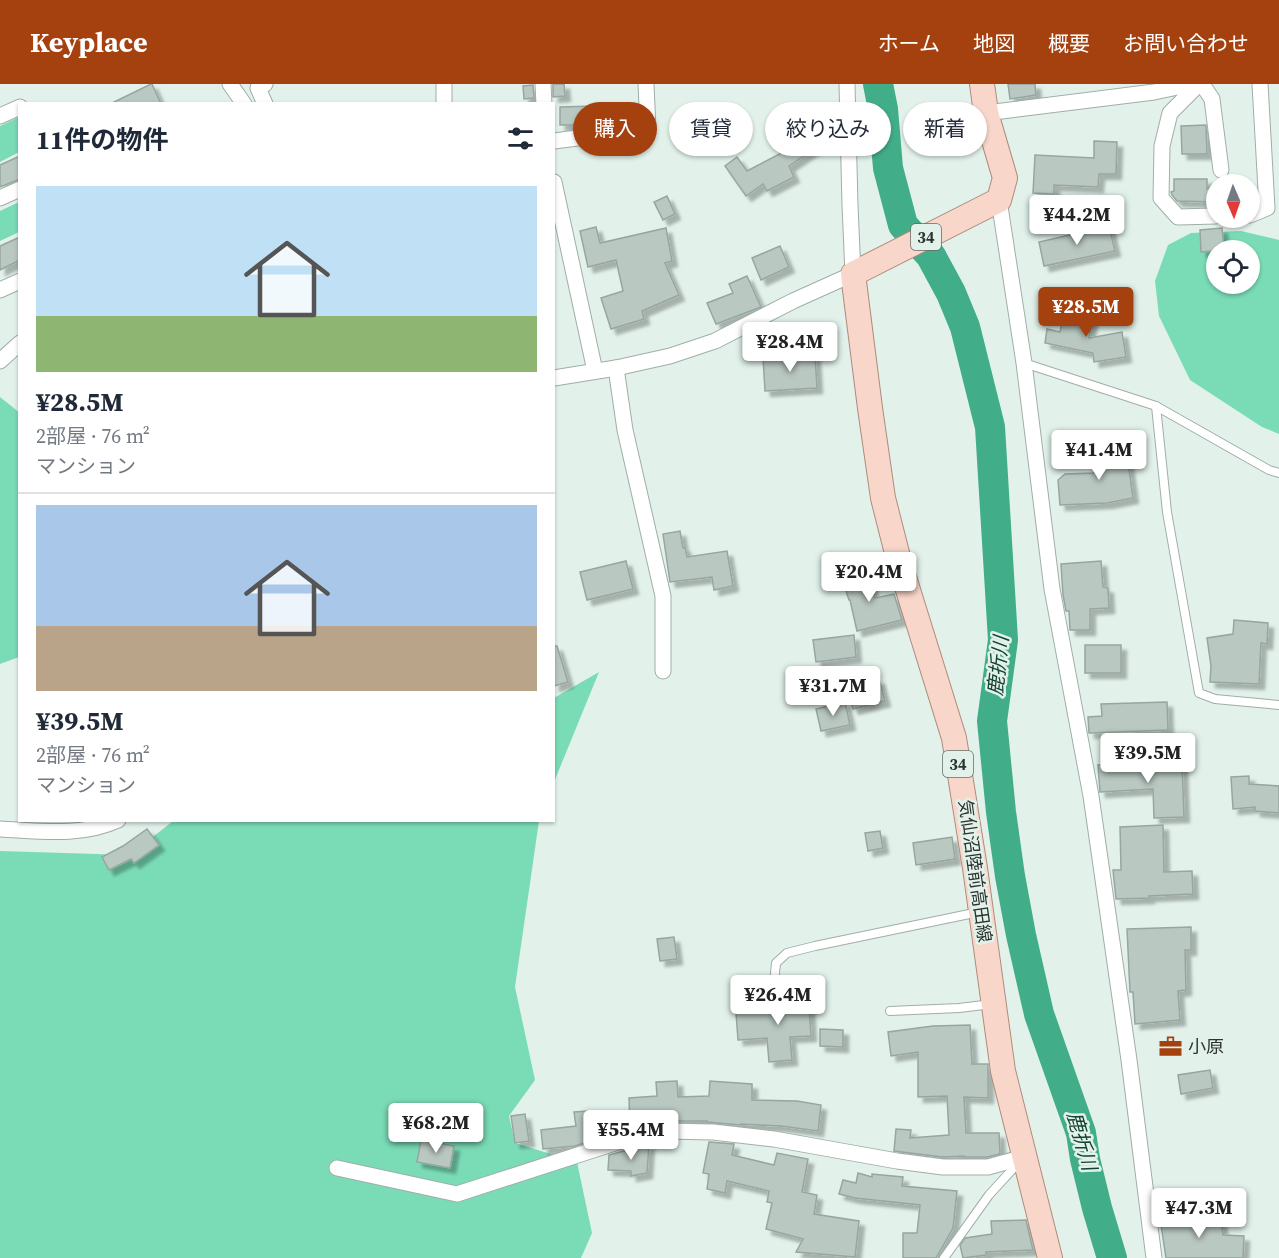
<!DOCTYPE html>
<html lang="ja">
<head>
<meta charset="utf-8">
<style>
	:root { --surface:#fff; --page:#f6f6f7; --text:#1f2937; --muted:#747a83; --line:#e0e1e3; --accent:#a5400f }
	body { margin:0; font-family:"Source Serif 4","Noto Sans JP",serif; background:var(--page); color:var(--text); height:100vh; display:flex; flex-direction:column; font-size:22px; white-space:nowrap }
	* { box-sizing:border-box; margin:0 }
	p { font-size:20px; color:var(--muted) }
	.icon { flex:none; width:33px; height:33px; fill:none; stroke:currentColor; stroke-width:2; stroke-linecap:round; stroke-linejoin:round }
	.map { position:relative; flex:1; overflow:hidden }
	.drawer { position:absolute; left:18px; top:18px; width:537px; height:720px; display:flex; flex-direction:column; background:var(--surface); border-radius:0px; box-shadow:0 2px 4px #0004 }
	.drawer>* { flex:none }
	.top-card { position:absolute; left:573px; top:18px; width:570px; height:54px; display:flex; gap:12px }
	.needle { width:39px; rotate:178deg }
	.fabs { position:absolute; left:1206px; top:90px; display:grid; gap:12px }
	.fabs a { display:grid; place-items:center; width:54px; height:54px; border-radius:50%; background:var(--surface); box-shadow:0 2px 4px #0004; font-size:30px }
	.price { position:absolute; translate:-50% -51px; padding:0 14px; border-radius:6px; background:#fff; color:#222; font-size:20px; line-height:39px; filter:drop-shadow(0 2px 3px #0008) }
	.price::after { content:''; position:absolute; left:50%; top:36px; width:18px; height:14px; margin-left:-9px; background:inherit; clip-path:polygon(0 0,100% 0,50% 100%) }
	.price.current { background:var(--accent); color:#fff }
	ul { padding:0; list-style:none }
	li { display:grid; align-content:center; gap:12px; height:318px; padding:0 18px }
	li+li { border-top:2px solid var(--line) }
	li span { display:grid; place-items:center; height:186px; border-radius:0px; color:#555 }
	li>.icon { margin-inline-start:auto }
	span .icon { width:108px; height:108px; fill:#fffc; stroke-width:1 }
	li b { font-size:26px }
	h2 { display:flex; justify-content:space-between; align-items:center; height:72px; padding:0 18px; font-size:26px }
	.chip { padding:0 21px; border-radius:27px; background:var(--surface); box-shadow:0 2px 4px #0004; font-size:21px; line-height:54px }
	.chip.current { background:var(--accent); color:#fff }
	header { display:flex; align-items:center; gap:36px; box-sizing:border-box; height:84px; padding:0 30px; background:var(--accent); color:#fff }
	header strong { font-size:28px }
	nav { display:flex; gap:33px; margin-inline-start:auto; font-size:21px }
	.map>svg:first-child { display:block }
</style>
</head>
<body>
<header>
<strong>Keyplace</strong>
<nav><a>ホーム</a><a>地図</a><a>概要</a><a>お問い合わせ</a></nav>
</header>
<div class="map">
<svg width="1279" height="1174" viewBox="0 0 1279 1174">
	<defs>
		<filter id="shadow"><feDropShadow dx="5.5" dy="5.5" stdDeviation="1.5" flood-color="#0004"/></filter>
	</defs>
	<rect width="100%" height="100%" fill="#e2f2eb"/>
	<!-- green -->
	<g fill="#7adcb7" fill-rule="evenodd">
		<path d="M19 33V68L0 78V42Z"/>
		<path d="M19 118V148L0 157V127Z"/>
		<path d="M1241 147 1279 156V350L1262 343 1190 296 1159 232 1155 197 1168 161 1191 149ZM1216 166H1250V200H1216Z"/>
		<path d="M0 313 20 329 19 573 0 580Z"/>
		<path d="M599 588 554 698V614Z"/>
		<path d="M173 737H539L515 903 535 996 509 1032 515 1059 577 1078 592 1149 581 1174H0V767L130 771Z"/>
	</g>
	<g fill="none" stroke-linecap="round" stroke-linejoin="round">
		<!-- river -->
		<path stroke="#41ae89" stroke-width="30" d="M878 0 883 25 888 84 903 141 931 172 951 209 965 243 990 343 1003 556 992 637 1001 728 1010 792 1021 851 1039 930 1081 1049 1085 1075 1097 1124 1112 1174"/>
	</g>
	<!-- building -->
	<g fill="#b9c8c1" stroke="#97a6a0" stroke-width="1.5" filter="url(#shadow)">
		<path d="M151 0H152L161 20H110Z"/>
		<path d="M553 0H564L565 12 553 13Z"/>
		<path d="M1008 0H1035L1036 11 1010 15Z"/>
		<path d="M533 1 534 14 524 15 523 2Z"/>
		<path d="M622 19 624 38 596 41H560V23L594 22V21Z"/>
		<path d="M1206 41 1207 70H1182L1181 42Z"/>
		<path d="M809 45 820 61 789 82 794 93 767 107 763 100 746 112 725 82 737 73 747 87 793 63 790 58Z"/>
		<path d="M1094 57 1117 58 1116 90H1099L1098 103 1054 101V110L1033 109 1035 71 1094 74Z"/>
		<path d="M20 72V95L0 103V81Z"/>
		<path d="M1174 95H1207V105L1216 104V118L1177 117 1172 111 1171 108 1174 107Z"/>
		<path d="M667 112 675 130 663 136 654 118Z"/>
		<path d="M1109 142 1115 167 1044 182 1039 158Z"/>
		<path d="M596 143 600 159 666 144 672 177 665 179 679 211 642 227 644 235 611 245 601 214 623 207 616 176 588 183 580 147Z"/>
		<path d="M1222 144 1224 166 1201 168 1200 146Z"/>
		<path d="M20 153V176L0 186V162Z"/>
		<path d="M780 162 789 183 761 196 752 174Z"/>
		<path d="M747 192 761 223 716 240 707 219 733 209 729 200Z"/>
		<path d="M1064 226 1093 231 1089 254 1122 248 1126 273 1094 278 1093 269 1045 259 1047 245 1060 248Z"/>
		<path d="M815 271 817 304 765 307 763 274Z"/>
		<path d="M1126 363 1133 414 1107 419 1060 421 1058 396 1065 390 1094 389 1091 368Z"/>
		<path d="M680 447 683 464 685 463 687 473 727 467 733 502 714 506 712 493 670 498 663 450Z"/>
		<path d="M626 477 633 505 587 516 580 488Z"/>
		<path d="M1101 477 1103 503 1108 504 1109 524 1090 525V546H1070L1069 527H1066L1063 511 1061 480Z"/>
		<path d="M866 485 875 514 894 510 902 536 857 547 850 516H849L841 492Z"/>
		<path d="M1234 536 1268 539 1267 560 1261 559 1259 600 1210 598 1211 582 1207 554 1233 550Z"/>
		<path d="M854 551 856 573 816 578 813 556Z"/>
		<rect x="1085" y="561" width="36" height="28"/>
		<path d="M554 562H557L568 598 554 602Z"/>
		<path d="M879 595 885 617 853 625 847 604Z"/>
		<path d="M845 618 850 641 821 647 816 625Z"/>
		<path d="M1167 618 1168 646 1089 649 1088 633 1102 632 1101 620Z"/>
		<path d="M1182 678 1184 733 1154 734 1153 705 1100 708 1098 681Z"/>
		<path d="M1249 692V700L1279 702V729L1255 727V723L1233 725 1231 693Z"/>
		<path d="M1163 741 1164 788 1192 787 1193 810 1149 812V814L1116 815 1113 786H1121L1120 743Z"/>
		<path d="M147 745 159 761 134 779 131 775 109 786 102 773 123 762Z"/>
		<path d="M880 747 883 764 868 767 865 749Z"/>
		<path d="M952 753 955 775 916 781 913 759Z"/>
		<path d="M1191 843V866H1185L1186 906 1178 907 1180 936 1135 940 1133 908H1130L1127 845Z"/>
		<path d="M674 853 677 875 660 877 657 855Z"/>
		<path d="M808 904 811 952 790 953 792 976 769 978 767 954 738 956 736 929 794 925 793 905Z"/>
		<path d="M970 941 972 980H988V1014L964 1013 966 1049H999L1000 1070 987 1073H964V1072L943 1073 894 1067 896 1045 911 1046 910 1054 949 1051 947 1012 918 1013V968L891 972 888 948 933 942Z"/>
		<path d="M820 945 843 946V963L820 962Z"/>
		<path d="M1210 986 1213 1004 1181 1010 1178 991Z"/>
		<path d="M677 997 678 1013 709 1012 710 997 752 1000V1016L797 1017 821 1021 818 1047 781 1042 741 1040V1041L707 1038V1037H666L630 1045 629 1014 657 1012 656 998Z"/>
		<path d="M588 1027 589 1038 597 1037 599 1054 575 1062 543 1065 541 1046 576 1042 574 1028Z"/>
		<path d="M525 1030 529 1057 515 1059 511 1032Z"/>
		<path d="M421 1056 454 1062 450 1084 417 1078Z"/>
		<path d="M709 1058 734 1060 732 1071 774 1081 777 1069 808 1075 802 1108 817 1111 814 1130 859 1137 855 1173 796 1168 803 1155 766 1145 772 1119 767 1118 769 1107 727 1097 725 1109 707 1105 709 1090 703 1089Z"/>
		<path d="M649 1060 647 1089 631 1092V1087L608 1086 609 1071Z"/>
		<path d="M858 1089 872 1093V1090L903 1093 902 1102 957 1107 953 1144 936 1174H903V1149H917L920 1121 855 1114 839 1110 843 1096 856 1099Z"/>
		<path d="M1200 1129 1201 1138 1221 1135 1223 1151 1244 1152 1243 1174H1166L1160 1134Z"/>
		<path d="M1026 1136 1033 1166 986 1168V1171L963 1174 960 1161 965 1154 992 1150 991 1137Z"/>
	</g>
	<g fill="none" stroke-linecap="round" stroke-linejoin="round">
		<defs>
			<g id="lane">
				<path d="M1024 279 1156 322 1269 386 1279 389"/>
				<path d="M1156 322 1167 428 1199 609 1215 615 1279 621"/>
				<path d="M774 899 776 879 787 869 815 862 979 828"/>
				<path d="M890 927 959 924 992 920"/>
				<path d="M944 1174 989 1111 1021 1076"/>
			</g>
			<g id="street">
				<path d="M230 0 244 20"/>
				<path d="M444 0V20"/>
				<path d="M543 0 544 20"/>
				<path d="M1199 0 1170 29 1162 62 1161 114 1178 133 1216 132"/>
				<path d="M1202 0 1212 15 1221 86"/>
				<path d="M265 20 258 4 265 0"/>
				<path d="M986 29 1154 8 1192 0"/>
				<path d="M0 32 20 23"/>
				<path d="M554 57 648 45 646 0"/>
				<path d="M554 98 595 287"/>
				<path d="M0 114 20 105"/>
				<path d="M999 116 1024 279 1052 505 1091 712 1129 976 1154 1174"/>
				<path d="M1250 131 1267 124 1260 0"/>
				<path d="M0 206 20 197"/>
				<path d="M0 277 20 259"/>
				<path d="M616 284 625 346 663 512V587"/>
				<path d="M554 294 616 284 670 272 715 257 793 217 853 190 850 121 847 0"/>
				<path d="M0 745C40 747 81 753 118 736"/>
				<path d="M337 1084 457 1110 624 1056 664 1047 713 1048 774 1055 897 1077 943 1083H988L1024 1073"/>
			</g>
			<path id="primary" d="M982 0 986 29 1005 94 999 116 853 190 870 324 883 414 899 477 954 654 975 784 1003 987 1050 1174"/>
		</defs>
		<!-- lane casing -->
		<use href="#lane" stroke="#9faea8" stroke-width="10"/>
		<!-- street casing -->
		<use href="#street" stroke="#9faea8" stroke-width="17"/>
		<!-- primary casing -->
		<use href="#primary" stroke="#ae8b7c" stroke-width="26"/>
		<!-- lane -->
		<use href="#lane" stroke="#fff" stroke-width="8"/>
		<!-- street -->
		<use href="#street" stroke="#fff" stroke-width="15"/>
		<!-- primary -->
		<use href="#primary" stroke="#f8d6c9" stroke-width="24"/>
	</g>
	<!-- icons -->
	<defs>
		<symbol id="office-bare" viewBox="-9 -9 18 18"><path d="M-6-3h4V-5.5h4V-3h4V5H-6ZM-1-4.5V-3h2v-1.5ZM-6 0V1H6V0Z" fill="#a5400f" stroke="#e2f2eb" stroke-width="2.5" paint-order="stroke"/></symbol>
	</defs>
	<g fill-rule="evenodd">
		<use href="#office-bare" x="1154" y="946" width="33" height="33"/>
	</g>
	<g text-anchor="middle" stroke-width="5" stroke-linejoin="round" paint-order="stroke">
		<!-- shield labels -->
		<g fill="#e2f2eb" stroke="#636c68" stroke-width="1.5">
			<rect x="911" y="140" width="30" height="26" rx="4.5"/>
			<rect x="943" y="667" width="30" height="26" rx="4.5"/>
		</g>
		<g font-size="16" font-weight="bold" fill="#2c3330">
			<text x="926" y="159">34</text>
			<text x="958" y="686">34</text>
		</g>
		<!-- street labels -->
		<g font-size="18" fill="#2c3330" stroke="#e2f2eb">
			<text transform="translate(975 787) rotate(82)" y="6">気仙沼陸前高田線</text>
		</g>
		<!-- poi labels -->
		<g font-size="18" fill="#2c3330" stroke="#e2f2eb" text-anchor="start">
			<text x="1188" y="969">小原</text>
		</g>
		<!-- water labels -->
		<g font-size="20" font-style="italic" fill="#154333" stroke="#e2f2eb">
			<text transform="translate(998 582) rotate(-84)" y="7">鹿折川</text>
			<text transform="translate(1082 1057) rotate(74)" y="7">鹿折川</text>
		</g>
	</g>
</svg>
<div class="fabs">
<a><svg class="needle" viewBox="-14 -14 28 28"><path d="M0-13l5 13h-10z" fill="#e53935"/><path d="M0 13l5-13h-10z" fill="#747a83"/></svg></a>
<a><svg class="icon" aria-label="locate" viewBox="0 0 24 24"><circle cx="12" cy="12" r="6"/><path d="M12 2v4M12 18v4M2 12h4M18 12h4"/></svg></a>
</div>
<b class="price" style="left:1077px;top:162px">¥44.2M</b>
<b class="price current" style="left:1086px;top:254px">¥28.5M</b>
<b class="price" style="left:790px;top:289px">¥28.4M</b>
<b class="price" style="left:1099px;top:397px">¥41.4M</b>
<b class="price" style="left:869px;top:519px">¥20.4M</b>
<b class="price" style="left:833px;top:633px">¥31.7M</b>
<b class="price" style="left:1148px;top:700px">¥39.5M</b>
<b class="price" style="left:778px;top:942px">¥26.4M</b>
<b class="price" style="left:436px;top:1070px">¥68.2M</b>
<b class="price" style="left:631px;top:1077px">¥55.4M</b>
<b class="price" style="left:1199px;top:1155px">¥47.3M</b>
<div class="top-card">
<a class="chip current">購入</a>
<a class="chip">賃貸</a>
<a class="chip">絞り込み</a>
<a class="chip">新着</a>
</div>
<section class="drawer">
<h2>11件の物件<svg class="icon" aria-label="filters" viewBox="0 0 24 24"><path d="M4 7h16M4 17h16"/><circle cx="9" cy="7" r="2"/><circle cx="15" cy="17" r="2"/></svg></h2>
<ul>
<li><span style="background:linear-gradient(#bfe0f5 70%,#8fb573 0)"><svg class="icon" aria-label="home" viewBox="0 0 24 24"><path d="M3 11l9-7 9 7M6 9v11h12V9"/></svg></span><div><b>¥28.5M</b><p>2部屋 · 76 m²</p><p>マンション</p></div></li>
<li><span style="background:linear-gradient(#a9c7e8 65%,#b9a48a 0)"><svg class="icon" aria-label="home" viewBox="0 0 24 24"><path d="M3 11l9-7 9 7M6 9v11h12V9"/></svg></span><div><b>¥39.5M</b><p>2部屋 · 76 m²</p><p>マンション</p></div></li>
</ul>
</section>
</div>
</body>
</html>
